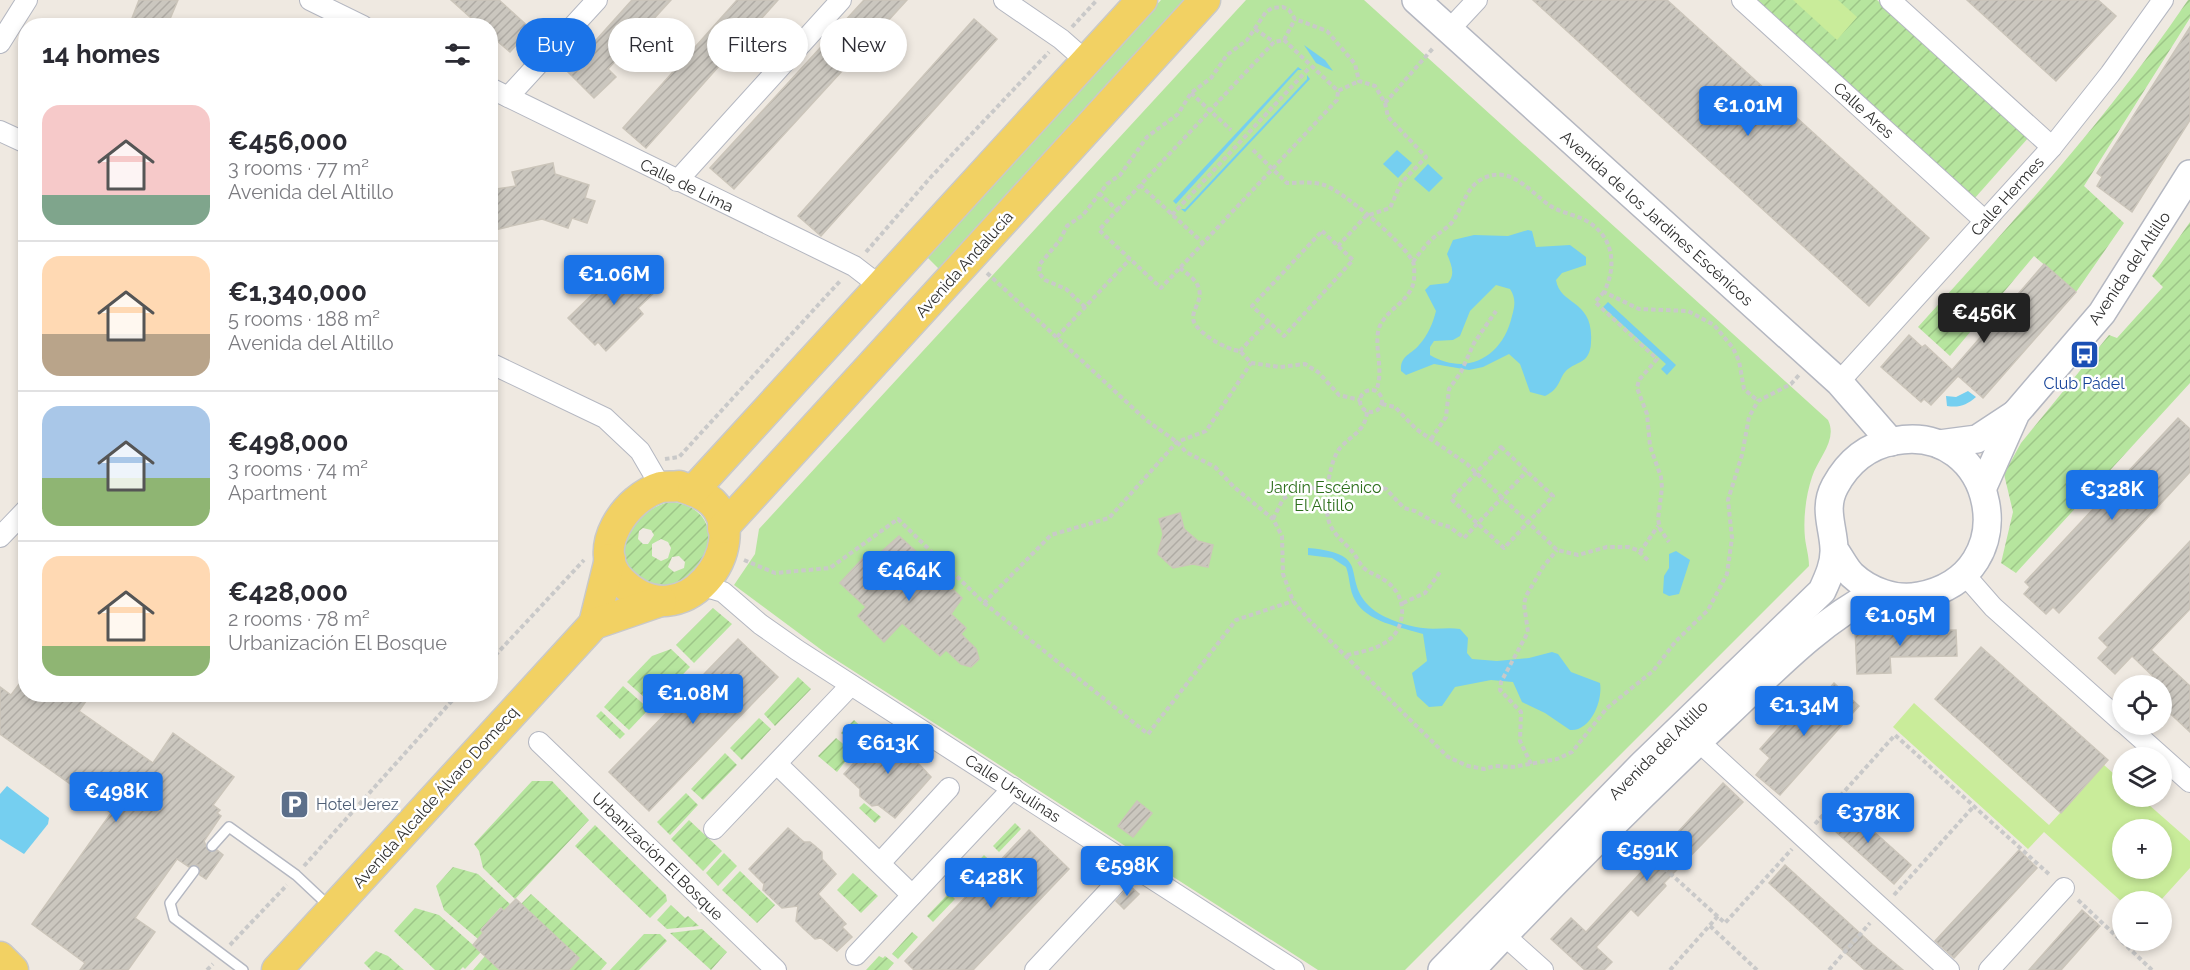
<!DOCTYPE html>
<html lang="en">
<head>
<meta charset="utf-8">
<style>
	:root { --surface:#fff; --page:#f7f7f7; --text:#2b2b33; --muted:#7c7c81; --line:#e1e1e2; --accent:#1a73e8 }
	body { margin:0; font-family:Raleway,sans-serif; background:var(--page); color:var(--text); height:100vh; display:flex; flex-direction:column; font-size:22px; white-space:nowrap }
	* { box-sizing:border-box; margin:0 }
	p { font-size:20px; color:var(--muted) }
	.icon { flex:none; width:33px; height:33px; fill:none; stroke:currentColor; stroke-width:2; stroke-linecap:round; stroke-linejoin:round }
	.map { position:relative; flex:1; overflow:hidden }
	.sheet { position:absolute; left:18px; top:18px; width:480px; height:684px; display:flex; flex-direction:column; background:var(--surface); border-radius:24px; box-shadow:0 3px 9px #0003 }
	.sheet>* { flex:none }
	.hud { position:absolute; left:516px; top:18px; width:570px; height:54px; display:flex; gap:12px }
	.buttons { position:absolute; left:2112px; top:675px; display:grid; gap:12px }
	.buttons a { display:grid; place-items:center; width:60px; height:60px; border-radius:50%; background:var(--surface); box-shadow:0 3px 9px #0003; font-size:30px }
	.price { position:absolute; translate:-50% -51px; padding:0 14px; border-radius:6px; background:var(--accent); color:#fff; font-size:20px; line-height:39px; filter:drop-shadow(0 2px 3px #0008) }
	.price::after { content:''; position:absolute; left:50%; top:36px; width:18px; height:14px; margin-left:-9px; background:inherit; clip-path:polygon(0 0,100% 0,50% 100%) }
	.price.selected { background:#222; color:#fff }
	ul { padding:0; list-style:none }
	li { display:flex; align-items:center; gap:18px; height:150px; padding:0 24px }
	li+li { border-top:2px solid var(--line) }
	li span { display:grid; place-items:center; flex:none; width:168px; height:120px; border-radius:18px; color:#555 }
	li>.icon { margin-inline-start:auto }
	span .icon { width:72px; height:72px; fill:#fffc; stroke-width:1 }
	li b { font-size:26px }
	h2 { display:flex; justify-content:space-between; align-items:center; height:72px; padding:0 24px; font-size:26px }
	.chip { padding:0 21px; border-radius:27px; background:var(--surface); box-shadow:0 3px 9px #0003; font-size:21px; line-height:54px }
	.chip.selected { background:var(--accent); color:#fff }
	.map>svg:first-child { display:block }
</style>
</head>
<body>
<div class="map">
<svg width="2190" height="970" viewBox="0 0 2190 970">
	<defs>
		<pattern id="garden-furrows" width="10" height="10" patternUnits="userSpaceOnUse" patternTransform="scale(1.5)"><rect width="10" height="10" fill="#b6e59e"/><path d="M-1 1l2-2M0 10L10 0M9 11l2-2" fill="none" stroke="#9dc588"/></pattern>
		<pattern id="building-hatch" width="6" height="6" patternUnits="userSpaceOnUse" patternTransform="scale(1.5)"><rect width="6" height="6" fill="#cbc7bf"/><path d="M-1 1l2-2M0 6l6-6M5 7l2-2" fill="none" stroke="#afaba4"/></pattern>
	</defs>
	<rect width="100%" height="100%" fill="#efe9e1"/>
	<!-- park -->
	<g fill="#b6e59e">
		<path d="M1161 0H1184L939 269 927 257Z"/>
		<path d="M1246 0H1364L1828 420C1838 440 1818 458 1812 477 1806 495 1803 518 1805 538 1806 547 1809 556 1809 566L1405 970H1318L827 654 734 585 755 554 759 529Z"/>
	</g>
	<!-- garden -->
	<g fill="url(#garden-furrows)" fill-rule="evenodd">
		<path d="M1754 0H1877L2029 137 1974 199Z"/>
		<path d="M2188 0H2190V18L2084 186 2124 223 2076 292 2034 256 1950 356 1918 327C2013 222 2108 118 2188 0Z"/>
		<path d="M2190 222V383L2016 573 2001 563 2013 512 2004 474 2021 443 2109 335 2117 338 2163 287 2152 276Z"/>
		<path d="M669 502C712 504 721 545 693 573 687 580 676 584 668 589L633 578C630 571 625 564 623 556 616 531 648 507 669 502ZM643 528 651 530 654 535 648 544H643L638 539 639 531ZM661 539 668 542 671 548 668 558 661 561 652 556V544ZM679 556 685 562 684 568 674 572 668 567 672 557Z"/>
		<path d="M713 608 732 624 694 663 676 645Z"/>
		<path d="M671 649 690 667 653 705 627 682 652 656Z"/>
		<path d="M798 677 811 689 775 726 764 714Z"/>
		<path d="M623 686 649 709 629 730 604 707Z"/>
		<path d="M601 711 625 734 620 739 596 716Z"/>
		<path d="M759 718 771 729 742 760 730 748Z"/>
		<path d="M854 720 869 734 859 748 841 733Z"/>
		<path d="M836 738 853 752 837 772 818 756Z"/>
		<path d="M725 753 737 765 703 800 691 789Z"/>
		<path d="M532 781H552L589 820 515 899 483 868 479 851 474 844Z"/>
		<path d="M686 793 698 805 670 835 657 822Z"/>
		<path d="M864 803 881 817 875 823 859 808Z"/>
		<path d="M689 820 722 851 703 871 671 839Z"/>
		<path d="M1015 823 1021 829 999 852 993 846Z"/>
		<path d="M595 825 666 895 667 901 650 918 575 846Z"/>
		<path d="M724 853 737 866 718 886 706 873Z"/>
		<path d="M984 855 990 861 962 891 956 885Z"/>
		<path d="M453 867 478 874 510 904 504 911 500 908 481 929 484 933 478 939 444 910 436 886Z"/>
		<path d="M740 871 775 905 757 923 722 890Z"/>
		<path d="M853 873 878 896 861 913 837 890Z"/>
		<path d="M949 893 955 899 933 922 927 916Z"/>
		<path d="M531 894 607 963 601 970H569L579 958 521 904Z"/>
		<path d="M671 905 685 918 688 916 699 926 667 929 657 920Z"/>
		<path d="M415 908 439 915 481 952 465 969 463 967 460 970H435L394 931Z"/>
		<path d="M702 929 727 952 711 970 670 933Z"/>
		<path d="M912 932 918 937 898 959 892 954Z"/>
		<path d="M644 934H660L667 941 639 970H610Z"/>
		<path d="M376 951 388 956 404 970H371L364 963Z"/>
		<path d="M485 956 500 970H473Z"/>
		<path d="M879 956 883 958 885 956 894 963 888 970H866Z"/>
	</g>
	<!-- pitch -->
	<g fill="#c9ec9a" fill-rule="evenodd">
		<path d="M1793 0H1838L1857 17 1837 40Z"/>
		<path d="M1914 703 2049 825 2104 765 2122 781V796L2140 797 2190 841V868L2160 901 2122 902 2044 832 2028 849 1893 727ZM2122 830H2162V868H2122Z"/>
	</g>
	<!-- water -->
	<g fill="#75cff0" fill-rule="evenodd">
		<path d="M1304 45 1325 60 1333 71 1316 63Z"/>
		<path d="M1298 67 1302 70H1298L1176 204 1173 201Z"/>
		<path d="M1307 75 1310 79 1185 212 1181 209H1185L1307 79Z"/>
		<path d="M1397 150 1412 163 1398 178 1383 164Z"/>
		<path d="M1428 164 1443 178 1429 192 1414 179Z"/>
		<path d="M1528 230 1532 231 1536 247 1570 245 1586 257V265L1562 273 1556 280C1560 306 1594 299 1591 342 1591 348 1589 355 1585 359 1580 363 1573 365 1568 369 1558 377 1562 388 1545 396L1530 392 1520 364 1509 354 1483 367 1469 370 1434 364 1406 375 1401 371C1400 355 1411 355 1419 345 1428 335 1433 323 1436 311L1425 290 1430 285 1448 283C1456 274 1451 264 1447 254L1453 240 1474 235 1508 236ZM1496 285 1510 289C1516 298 1515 306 1512 316 1503 356 1468 377 1430 355V347L1434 341 1453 340 1460 336 1470 311Z"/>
		<path d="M1608 302 1676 365 1667 375 1661 369 1666 364 1603 307Z"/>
		<path d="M1968 391 1976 397C1967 405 1959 408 1947 406L1946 396 1956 397Z"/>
		<path d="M1308 548C1378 554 1336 580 1375 611 1386 619 1410 627 1423 628 1435 630 1448 627 1460 629L1468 638 1467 653 1472 659 1497 661 1529 658 1552 652 1558 654 1571 672 1600 683C1603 700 1591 732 1570 730L1545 713 1522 702 1513 682 1491 680 1455 687 1442 706 1429 707 1417 696 1412 673 1427 661 1423 634C1401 627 1366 622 1355 600 1349 590 1350 577 1346 567L1332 558 1308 555Z"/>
		<path d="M1676 551 1690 560 1679 594 1669 596 1663 593 1664 576 1669 568V554Z"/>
		<path d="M7 786 49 818 48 824 24 854 0 839V794Z"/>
	</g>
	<!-- building -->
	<g fill="url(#building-hatch)" stroke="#cbc5ba" stroke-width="1.5">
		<path d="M139 0H178L167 26H129Z"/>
		<path d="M451 0H499L531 29 510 52 490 35V26H480Z"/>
		<path d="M632 0H671L608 69 616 77 594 98 557 61 578 38 588 49Z"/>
		<path d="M737 0H778L646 148 623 128Z"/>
		<path d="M864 0H907L734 189 710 168Z"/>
		<path d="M1533 0H1667L1929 238 1869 306Z"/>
		<path d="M1967 0H2098L2116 16 2056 81Z"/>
		<path d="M974 19 997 39 821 236 798 216Z"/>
		<path d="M2190 27V120L2132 212 2097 186 2102 177 2097 173Z"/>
		<path d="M553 163 555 174 589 185 585 198 595 201 587 223 572 218 568 228 542 219 490 231V190L516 186 512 172Z"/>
		<path d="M629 259 658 289 638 308 643 314 606 351 598 342 595 345 568 318Z"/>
		<path d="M2044 264 2076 292 1983 398 1958 376 1931 405 1924 399 1921 402 1881 367 1909 335 1922 347 1925 345 1952 370Z"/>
		<path d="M2178 418 2190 429V472L2059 613 2053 607 2046 614 2024 594 2030 587 2025 582Z"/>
		<path d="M1180 513 1184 529 1198 541 1213 545 1208 567 1193 564 1173 568 1158 554 1163 534 1159 519Z"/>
		<path d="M899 536 921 556 909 570 931 590 942 579 962 598 951 614 966 628 961 634 976 649 979 659 971 667 961 664 946 650 940 656 902 623 884 642 858 616 866 607 840 583 864 557 870 562Z"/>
		<path d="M2190 541V609L2151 650 2190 686V732L2162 706 2161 684 2132 656 2115 674 2098 658 2108 647 2099 638Z"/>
		<path d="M1889 628V632L1956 630 1957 656 1890 657 1891 673 1857 674 1855 629Z"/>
		<path d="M738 639 778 677 649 811 609 772Z"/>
		<path d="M1981 647 2108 760 2061 813 1935 699Z"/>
		<path d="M26 675V694H91L79 711 153 763 173 733 234 777 213 805 220 810 217 813 221 816 204 841 208 851 217 850 223 855 206 879 200 875 198 865 189 867 177 859 135 918 155 932 128 970H80L85 963 32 924 111 813 0 734V687L11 695Z"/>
		<path d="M1834 683 1859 706 1780 795 1756 775 1770 758 1760 749 1803 701 1811 709Z"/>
		<path d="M882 732 889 739 896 738 916 755 917 762 931 777 895 818 878 805 872 806 860 796V789L844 774Z"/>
		<path d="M1723 783 1743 802 1664 883 1666 886 1638 916 1631 909 1596 947 1612 962 1604 970H1585L1551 939 1571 918 1586 932Z"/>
		<path d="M1137 801 1152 813 1133 837 1118 826Z"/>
		<path d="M1842 803 1911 865 1894 884 1825 822Z"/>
		<path d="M788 828 804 842H810L815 846 822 852V859L836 874 818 894 846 924 842 927 852 937 837 951 821 938 815 939 804 929 796 921 798 906 782 908 763 890 764 884 749 869Z"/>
		<path d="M1029 830 1069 869 973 970H914L905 961Z"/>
		<path d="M2019 850 2037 868 1954 958 1935 941Z"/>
		<path d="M1785 865 1873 945 1903 970H1865L1847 954 1769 883Z"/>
		<path d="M1130 886 1139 894 1124 909 1116 901Z"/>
		<path d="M516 899 579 958 569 970H500L473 945 483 933 481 930 501 908 504 911Z"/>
		<path d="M2082 910 2100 926 2061 970H2029Z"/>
	</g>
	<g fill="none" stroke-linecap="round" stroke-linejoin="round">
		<defs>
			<g id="lane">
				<path d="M212 846 229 827 296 875 329 906"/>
				<path d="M194 871 170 903 174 918 243 970"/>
			</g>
			<g id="street">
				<path d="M310 0 363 26"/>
				<path d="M1004 0 1061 39 1086 61"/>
				<path d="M1742 0 1985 221"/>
				<path d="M1890 0 2052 147"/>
				<path d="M1449 30 1477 0"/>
				<path d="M0 43 27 0"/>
				<path d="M490 88 854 266 880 286"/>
				<path d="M508 97 597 0"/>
				<path d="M0 131 26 143"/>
				<path d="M677 181 841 0"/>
				<path d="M490 363 605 418 640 451 661 487"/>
				<path d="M1839 382 2052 147 2110 74 2163 0"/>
				<path d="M0 537 26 510"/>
				<path d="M1965 575 1993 607 2122 722"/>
				<path d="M703 586 723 592 760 624 797 650 1294 970"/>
				<path d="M2125 724 2190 782"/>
				<path d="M1698 741 1949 970"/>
				<path d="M539 742 776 970"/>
				<path d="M777 764 912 895"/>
				<path d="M714 829 851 685"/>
				<path d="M880 863 949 788"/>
				<path d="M1504 935 1543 970"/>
				<path d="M856 955 1013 788"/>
				<path d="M1035 970 1133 865"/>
				<path d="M1989 970 2064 888"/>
			</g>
			<g id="secondary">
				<path d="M1416 0 1839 382 1891 442"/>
				<path d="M1939 444 1977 439 2015 414"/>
				<path d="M1983 487 2016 413 2102 313 2190 174"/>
				<path d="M1442 970 1642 765 1822 591C1828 578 1835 563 1834 548 1833 526 1823 508 1835 486 1848 462 1867 446 1894 441 1995 421 2029 575 1919 596 1896 601 1869 591 1852 575 1845 568 1840 557 1834 549"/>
				<path d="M1471 970C1552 884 1636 800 1723 718 1772 672 1817 623 1877 592"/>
			</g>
			<g id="primary">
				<path d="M679 486C691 490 702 493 712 502 754 544 683 643 621 581 589 550 626 497 661 487 666 486 674 487 679 486Z"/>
				<path d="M693 491 1142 0"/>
				<path d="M723 528 1205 0"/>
				<path d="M594 624 610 559"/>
				<path d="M0 957 13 970"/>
				<path d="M277 970 594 624 661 601"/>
			</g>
		</defs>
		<!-- lane casing -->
		<use href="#lane" stroke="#b4b7c1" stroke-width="12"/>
		<!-- street casing -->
		<use href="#street" stroke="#b4b7c1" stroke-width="22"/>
		<!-- secondary casing -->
		<use href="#secondary" stroke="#b4b7c1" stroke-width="30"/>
		<!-- primary casing -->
		<use href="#primary" stroke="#c9c9c9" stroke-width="33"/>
		<!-- path -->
		<g stroke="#c9c9c9" stroke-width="4" stroke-dasharray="4.5 3" stroke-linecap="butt">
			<path d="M1072 27 1097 0"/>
			<path d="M1255 29 1274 42"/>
			<path d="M1284 40 1295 19"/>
			<path d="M1191 93 1231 130"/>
			<path d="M1385 103 1434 47"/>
			<path d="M1253 150 1287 183C1299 183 1312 181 1324 185 1342 190 1405 244 1413 262 1415 267 1414 275 1414 280 1411 303 1382 310 1378 332 1375 352 1384 371 1376 391"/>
			<path d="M1140 185 1203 243"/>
			<path d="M1099 193 1117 210 1099 230 1161 288 1337 100 1338 91"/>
			<path d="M1117 210 1274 42 1284 40 1338 91 1359 81"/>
			<path d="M1172 215 1310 67"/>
			<path d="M1322 231 1353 260 1284 336 1252 306Z"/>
			<path d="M866 252 930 178 1049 52"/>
			<path d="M1413 262C1418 255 1424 247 1430 241 1439 232 1451 227 1456 216 1464 203 1467 187 1482 179 1510 164 1529 191 1549 205 1559 212 1572 214 1583 219 1613 234 1618 264 1604 292L1639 309 1688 311 1714 325 1733 348 1739 361 1744 389 1758 401"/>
			<path d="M1180 268C1187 274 1197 280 1199 289 1202 300 1194 307 1193 317 1192 331 1227 350 1240 351L1251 363 1280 367 1305 364 1318 372 1339 395 1360 400"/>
			<path d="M987 273 1146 420 1177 442 1186 452 1215 467 1234 487 1273 519 1282 536 1283 574 1293 601 1309 620 1448 757 1468 766 1484 769 1495 766 1513 767 1557 759 1572 752 1607 708 1653 671 1676 641 1708 610 1727 574 1732 538 1728 500 1742 455 1749 417 1758 401 1791 384 1799 375"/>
			<path d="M1604 292 1595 302 1657 359 1639 380 1637 388 1647 414 1650 446 1661 477 1662 488 1658 519 1660 529 1669 542"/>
			<path d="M1085 307 1066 289 1045 280 1039 273 1040 264 1060 240 1067 226 1083 215 1107 184 1120 175 1147 137 1178 114 1191 93 1211 78 1227 55 1247 40 1266 12 1272 8 1283 7 1289 10 1295 19 1327 31 1355 64 1359 81 1375 86 1385 103 1388 117 1426 157 1401 183 1390 208 1366 216 1338 246"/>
			<path d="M1057 337 1130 259"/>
			<path d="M1240 351 1268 321"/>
			<circle cx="1371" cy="401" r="11"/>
			<path d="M1382 404 1395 407 1416 429 1467 464 1557 550 1578 555 1607 547H1629L1637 550 1650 562"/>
			<path d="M1431 439 1446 417 1449 389 1461 372 1474 343 1496 311"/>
			<path d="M1501 447 1553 496 1504 548 1451 499Z"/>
			<path d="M665 459 679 457 841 280"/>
			<path d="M1273 519 1283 499 1298 489 1310 487 1321 491 1360 483 1386 489 1404 508 1415 511 1436 523 1450 527 1464 538 1527 471"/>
			<path d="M1640 552 1658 526"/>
			<path d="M744 560 775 573 830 568 898 519 984 603 1051 535 1109 518 1177 442 1206 431 1251 363"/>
			<path d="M984 603 1148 734 1236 620 1293 601"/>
			<path d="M1403 603 1425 593 1440 572"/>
			<path d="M1347 655C1367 651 1393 646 1400 624 1406 605 1399 588 1381 578 1376 575 1370 573 1365 569 1360 565 1358 559 1354 554 1346 543 1331 534 1328 518 1324 502 1329 459 1341 447 1353 434 1365 431 1367 412"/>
			<path d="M490 661 584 560"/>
			<path d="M1531 764 1520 741 1521 712 1500 690 1501 682 1528 632 1524 604 1526 596 1543 567 1557 550"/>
			<path d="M1815 824 1895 735 2050 875"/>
			<path d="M1631 838 1725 923 1792 849"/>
			<path d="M304 866 458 694"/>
			<path d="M1894 895 1974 806"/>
			<path d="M2078 900 2152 970"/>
			<path d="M1710 926 1757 970"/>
			<path d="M230 945 287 885"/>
			<path d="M207 970 213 964"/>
			<path d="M1670 970 1718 916"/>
			<path d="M1829 970 1870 923"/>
		</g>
		<!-- lane -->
		<use href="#lane" stroke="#fff" stroke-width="9"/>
		<!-- street -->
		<use href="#street" stroke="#fff" stroke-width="20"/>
		<!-- secondary -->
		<use href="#secondary" stroke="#fff" stroke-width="27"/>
		<!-- primary -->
		<use href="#primary" stroke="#f2d163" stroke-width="30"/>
	</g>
	<!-- icons -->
	<defs>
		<symbol id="bus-square" viewBox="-11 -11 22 22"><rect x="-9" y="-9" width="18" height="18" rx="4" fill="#1a4fb4" stroke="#fff"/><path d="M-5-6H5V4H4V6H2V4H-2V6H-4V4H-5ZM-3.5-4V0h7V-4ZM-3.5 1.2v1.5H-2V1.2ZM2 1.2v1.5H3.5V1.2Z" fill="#fff"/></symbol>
		<symbol id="parking-square" viewBox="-11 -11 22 22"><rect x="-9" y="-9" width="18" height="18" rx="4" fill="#5c6f8a" stroke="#fff"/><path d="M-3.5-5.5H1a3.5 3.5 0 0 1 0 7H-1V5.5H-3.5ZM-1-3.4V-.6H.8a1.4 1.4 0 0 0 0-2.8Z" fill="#fff"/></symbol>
	</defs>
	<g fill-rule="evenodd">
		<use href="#bus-square" x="2068" y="338" width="33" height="33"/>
		<use href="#parking-square" x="278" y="788" width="33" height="33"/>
	</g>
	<g text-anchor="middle" stroke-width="5" stroke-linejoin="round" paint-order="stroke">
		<!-- street labels -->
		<g font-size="16" fill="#2e2e2e" stroke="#fff">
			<text transform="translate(1864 110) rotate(42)" y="6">Calle Ares</text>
			<text transform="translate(687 185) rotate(26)" y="6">Calle de Lima</text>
			<text transform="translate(2007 196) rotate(-48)" y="6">Calle Hermes</text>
			<text transform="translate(1657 218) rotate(42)" y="6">Avenida de los Jardines Escénicos</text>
			<text transform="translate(964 264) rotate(-48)" y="6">Avenida Andalucía</text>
			<text transform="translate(2129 268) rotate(-56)" y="6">Avenida del Altillo</text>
			<text transform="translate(1658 750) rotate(-45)" y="6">Avenida del Altillo</text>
			<text transform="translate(1013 788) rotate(33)" y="6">Calle Ursulinas</text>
			<text transform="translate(435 797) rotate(-48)" y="6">Avenida Alcalde Álvaro Domecq</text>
			<text transform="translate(658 856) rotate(44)" y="6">Urbanización El Bosque</text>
		</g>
		<!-- transit labels -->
		<g font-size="16" fill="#164399" stroke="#fff">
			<text x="2084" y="389">Club Pádel</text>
		</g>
		<!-- park labels -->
		<g font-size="16" fill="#2c6e1b" stroke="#fff">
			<text x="1324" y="493">Jardín Escénico<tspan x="1324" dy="18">El Altillo</tspan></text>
		</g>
		<!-- service labels -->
		<g font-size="16" fill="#4e5e75" stroke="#fff" text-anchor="start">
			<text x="316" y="810">Hotel Jerez</text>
		</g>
	</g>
</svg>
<div class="buttons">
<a><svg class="icon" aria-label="locate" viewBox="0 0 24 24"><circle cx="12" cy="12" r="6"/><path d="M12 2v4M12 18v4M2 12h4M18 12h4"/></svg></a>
<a><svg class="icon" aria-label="layers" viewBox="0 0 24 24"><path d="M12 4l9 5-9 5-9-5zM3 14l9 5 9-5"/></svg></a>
<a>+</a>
<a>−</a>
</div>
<b class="price" style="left:1748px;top:137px">€1.01M</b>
<b class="price" style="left:614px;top:306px">€1.06M</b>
<b class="price selected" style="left:1984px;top:344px">€456K</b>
<b class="price" style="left:2112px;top:521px">€328K</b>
<b class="price" style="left:909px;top:602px">€464K</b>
<b class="price" style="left:1900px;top:647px">€1.05M</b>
<b class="price" style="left:693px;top:725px">€1.08M</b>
<b class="price" style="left:1804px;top:737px">€1.34M</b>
<b class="price" style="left:888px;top:775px">€613K</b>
<b class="price" style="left:116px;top:823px">€498K</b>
<b class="price" style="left:1868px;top:844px">€378K</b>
<b class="price" style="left:1647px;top:882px">€591K</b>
<b class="price" style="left:1127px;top:897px">€598K</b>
<b class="price" style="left:991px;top:909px">€428K</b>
<div class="hud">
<a class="chip selected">Buy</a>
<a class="chip">Rent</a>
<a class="chip">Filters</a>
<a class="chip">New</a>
</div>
<section class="sheet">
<h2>14 homes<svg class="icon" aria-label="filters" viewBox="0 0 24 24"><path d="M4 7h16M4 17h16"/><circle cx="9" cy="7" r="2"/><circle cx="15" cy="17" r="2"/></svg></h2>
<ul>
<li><span style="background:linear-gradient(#f6c9c9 75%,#7fa58c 0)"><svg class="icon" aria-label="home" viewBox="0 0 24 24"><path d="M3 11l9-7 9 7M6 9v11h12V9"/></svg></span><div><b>€456,000</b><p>3 rooms · 77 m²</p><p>Avenida del Altillo</p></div></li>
<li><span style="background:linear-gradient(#ffd9b3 65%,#b9a48a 0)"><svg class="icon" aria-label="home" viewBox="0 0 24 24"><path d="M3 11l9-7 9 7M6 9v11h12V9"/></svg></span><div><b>€1,340,000</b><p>5 rooms · 188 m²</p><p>Avenida del Altillo</p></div></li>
<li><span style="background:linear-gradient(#a9c7e8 60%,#8fb573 0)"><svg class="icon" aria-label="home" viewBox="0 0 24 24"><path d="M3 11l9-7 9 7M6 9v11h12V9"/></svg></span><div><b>€498,000</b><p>3 rooms · 74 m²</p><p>Apartment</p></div></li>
<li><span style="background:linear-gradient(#ffd9b3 75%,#8fb573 0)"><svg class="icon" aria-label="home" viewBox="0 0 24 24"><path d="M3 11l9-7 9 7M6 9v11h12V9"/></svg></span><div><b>€428,000</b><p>2 rooms · 78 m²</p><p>Urbanización El Bosque</p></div></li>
</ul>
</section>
</div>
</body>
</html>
